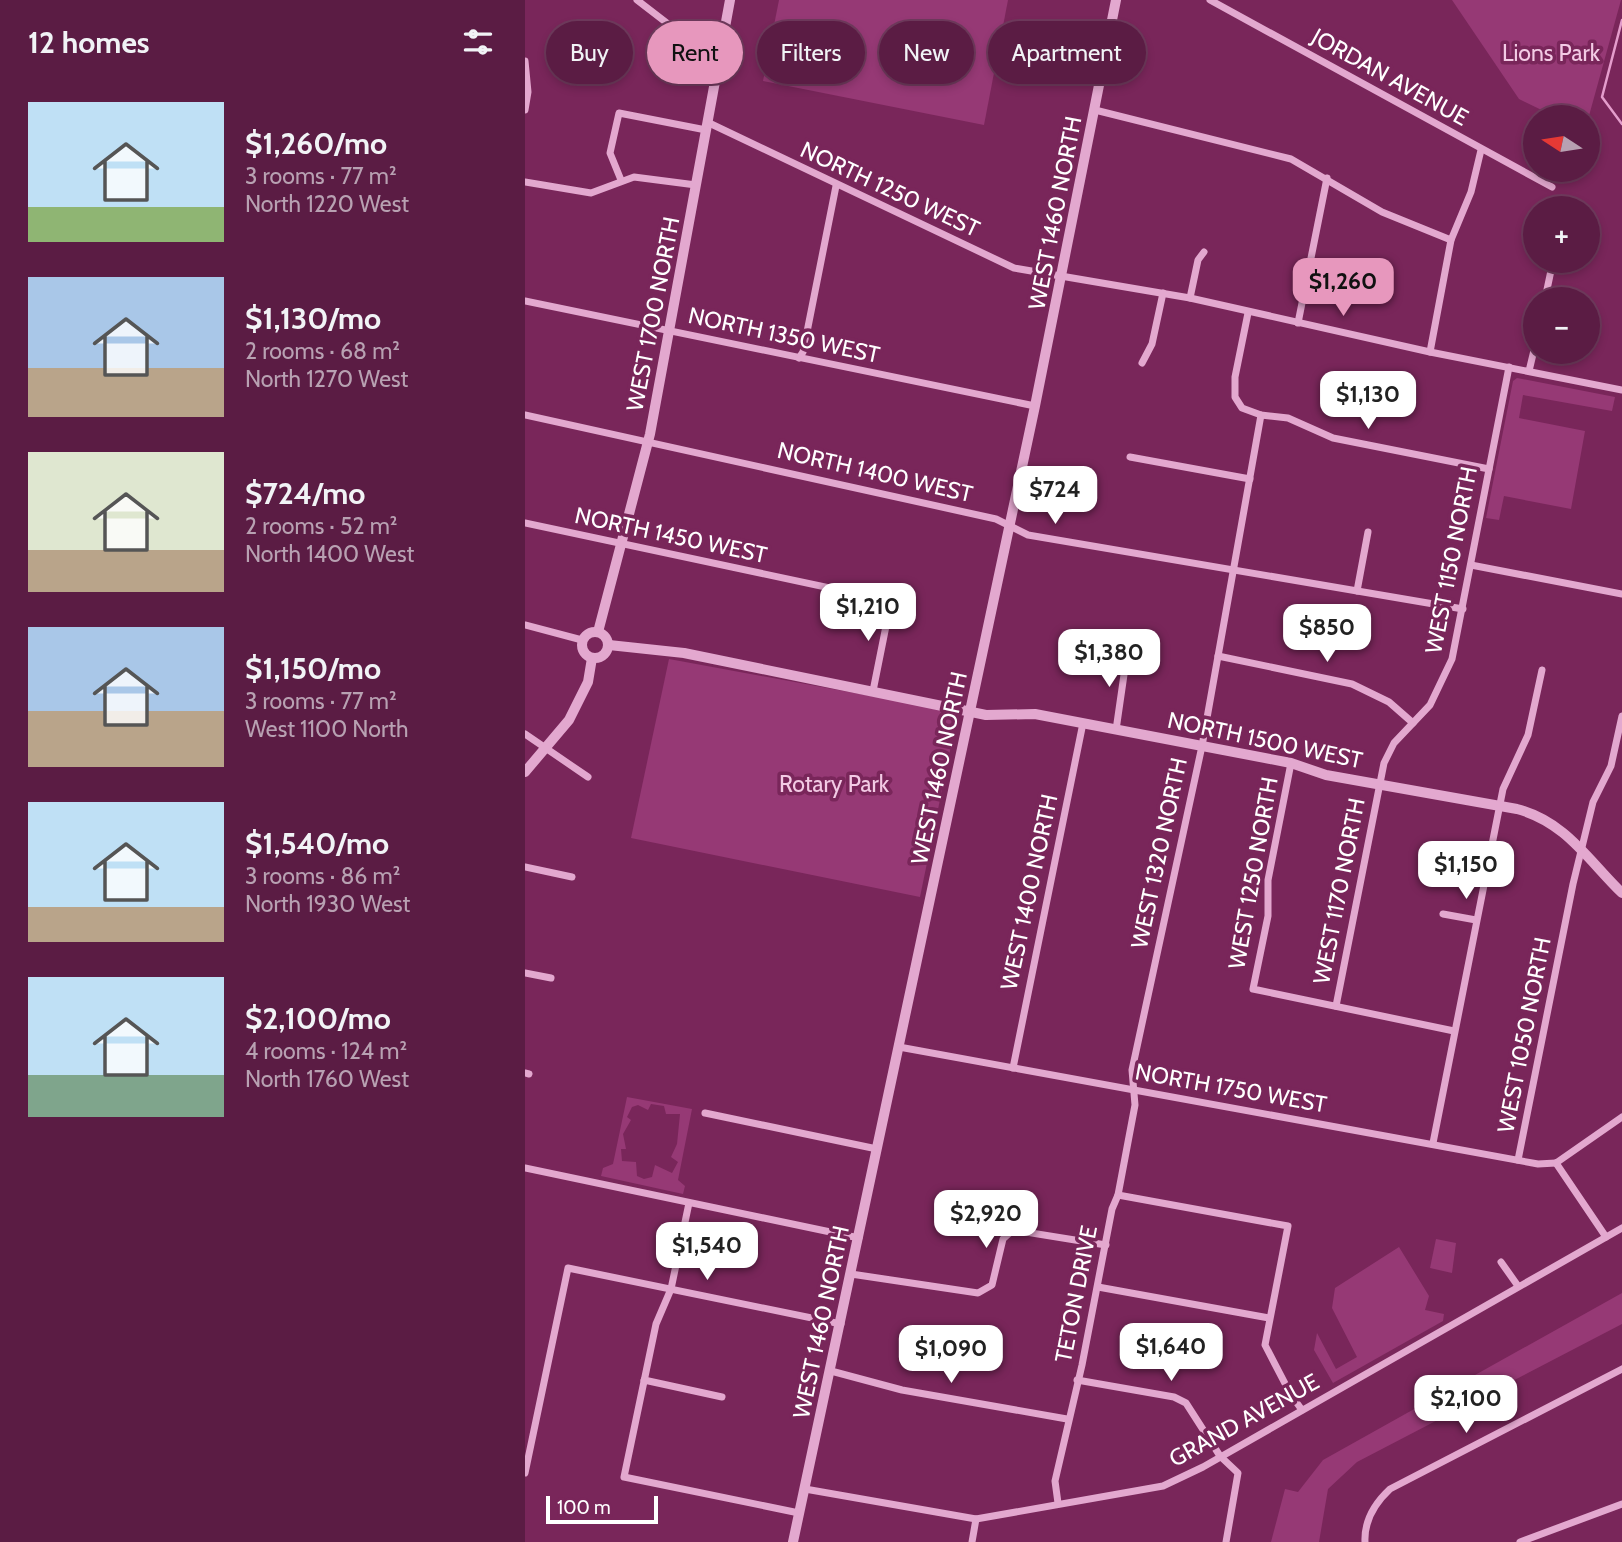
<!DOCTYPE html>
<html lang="en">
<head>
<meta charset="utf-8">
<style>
	:root { --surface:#5b1c44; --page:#61254b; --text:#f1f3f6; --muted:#b8a1b2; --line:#703a5d; --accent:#e797bd }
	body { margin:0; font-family:Cabin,sans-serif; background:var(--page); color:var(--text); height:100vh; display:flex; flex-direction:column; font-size:26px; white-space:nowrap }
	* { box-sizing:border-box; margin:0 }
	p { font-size:23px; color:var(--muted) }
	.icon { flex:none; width:38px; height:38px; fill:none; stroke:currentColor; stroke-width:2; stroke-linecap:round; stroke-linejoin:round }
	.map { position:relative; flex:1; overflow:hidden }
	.drawer { display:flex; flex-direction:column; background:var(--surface); width:525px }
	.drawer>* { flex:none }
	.hud { position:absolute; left:21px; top:21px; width:665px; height:63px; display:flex; gap:14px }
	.needle { width:46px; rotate:282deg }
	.controls { position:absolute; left:998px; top:105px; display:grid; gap:14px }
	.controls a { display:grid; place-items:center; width:77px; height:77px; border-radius:50%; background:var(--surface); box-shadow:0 4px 10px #0003,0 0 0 2px var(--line); font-size:35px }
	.scale { position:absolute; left:21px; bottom:18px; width:112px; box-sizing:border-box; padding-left:7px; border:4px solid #fff; border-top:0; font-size:19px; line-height:24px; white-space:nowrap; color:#fff; -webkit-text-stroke:5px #79265a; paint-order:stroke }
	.price { position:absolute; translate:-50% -60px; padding:0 16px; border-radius:14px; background:#fff; color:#222; font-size:23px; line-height:46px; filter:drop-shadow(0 2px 4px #0008) }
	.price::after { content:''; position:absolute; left:50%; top:42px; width:21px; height:16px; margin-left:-10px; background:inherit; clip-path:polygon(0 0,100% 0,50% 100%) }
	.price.on { background:var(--accent); color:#111 }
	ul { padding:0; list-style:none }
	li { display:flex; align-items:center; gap:21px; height:175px; padding:0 28px }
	li span { display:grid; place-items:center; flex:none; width:196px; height:140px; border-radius:0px; color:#555 }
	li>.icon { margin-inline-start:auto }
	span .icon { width:84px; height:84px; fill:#fffc; stroke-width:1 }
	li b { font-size:30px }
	h2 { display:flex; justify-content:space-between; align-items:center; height:84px; padding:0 28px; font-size:30px }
	.chip { padding:0 24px; border-radius:32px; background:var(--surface); box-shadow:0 4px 10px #0003,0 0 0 2px var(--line); font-size:24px; line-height:63px }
	.chip.on { background:var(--accent); color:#111 }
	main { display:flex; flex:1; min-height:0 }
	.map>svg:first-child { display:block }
</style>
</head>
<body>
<main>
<section class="drawer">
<h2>12 homes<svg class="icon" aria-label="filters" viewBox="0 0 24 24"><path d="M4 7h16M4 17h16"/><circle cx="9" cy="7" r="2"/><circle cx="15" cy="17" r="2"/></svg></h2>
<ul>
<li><span style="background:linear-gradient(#bfe0f5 75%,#8fb573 0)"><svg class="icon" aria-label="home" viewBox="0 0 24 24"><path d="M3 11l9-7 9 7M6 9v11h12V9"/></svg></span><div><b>$1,260/mo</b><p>3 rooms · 77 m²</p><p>North 1220 West</p></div></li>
<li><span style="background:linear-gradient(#a9c7e8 65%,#b9a48a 0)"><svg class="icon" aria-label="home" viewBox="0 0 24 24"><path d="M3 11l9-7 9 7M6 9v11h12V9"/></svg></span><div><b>$1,130/mo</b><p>2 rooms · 68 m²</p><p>North 1270 West</p></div></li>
<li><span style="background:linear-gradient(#dfe7d0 70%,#b9a48a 0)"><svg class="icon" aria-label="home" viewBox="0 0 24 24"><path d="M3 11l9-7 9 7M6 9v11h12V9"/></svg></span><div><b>$724/mo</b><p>2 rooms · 52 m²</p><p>North 1400 West</p></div></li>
<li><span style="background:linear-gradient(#a9c7e8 60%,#b9a48a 0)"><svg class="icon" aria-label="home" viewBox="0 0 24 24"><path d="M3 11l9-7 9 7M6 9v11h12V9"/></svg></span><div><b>$1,150/mo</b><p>3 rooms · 77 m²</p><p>West 1100 North</p></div></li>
<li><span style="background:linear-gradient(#bfe0f5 75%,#b9a48a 0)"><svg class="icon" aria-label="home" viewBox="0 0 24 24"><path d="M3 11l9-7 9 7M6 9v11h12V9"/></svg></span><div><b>$1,540/mo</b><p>3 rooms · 86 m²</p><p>North 1930 West</p></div></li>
<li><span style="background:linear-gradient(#bfe0f5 70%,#7fa58c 0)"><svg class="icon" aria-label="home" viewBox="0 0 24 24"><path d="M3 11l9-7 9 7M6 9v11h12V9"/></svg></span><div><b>$2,100/mo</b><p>4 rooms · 124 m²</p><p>North 1760 West</p></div></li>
</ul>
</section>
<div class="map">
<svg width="1097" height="1542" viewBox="0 0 1097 1542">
	<rect width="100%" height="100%" fill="#79265a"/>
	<!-- green -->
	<g fill="#963975" fill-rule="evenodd">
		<path d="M254 0H483L459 125 238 81Z"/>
		<path d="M927 0H1096L1062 123V117H1031L994 99Z"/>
		<path d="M992 378 1090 397 1087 411 998 395 994 418 1060 431 1046 509 979 496 974 520 961 518 988 381Z"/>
		<path d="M144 659 433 712 395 897 106 838Z"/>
		<path d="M102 1097 167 1109 153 1180 160 1186 158 1194 76 1176 78 1168 88 1164ZM126 1104 139 1106 141 1114H155L152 1144 146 1157 153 1162 147 1173 130 1165 127 1177 119 1179 112 1176 111 1162 97 1161 96 1149H101L98 1134 106 1120 102 1117 107 1107 113 1105 123 1110Z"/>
		<path d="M911 1239 931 1243 927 1273 905 1268Z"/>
		<path d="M874 1247 904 1296 900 1310 919 1314 918 1321 808 1383 789 1350 792 1333 811 1369 832 1357 807 1308 810 1288Z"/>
		<path d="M1097 1293V1324L832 1462 803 1489 794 1542H746L760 1489 773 1492 798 1460Z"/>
	</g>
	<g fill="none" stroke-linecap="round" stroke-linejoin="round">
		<!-- stream -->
		<path stroke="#e49dcc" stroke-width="2.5" d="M1097 20 1077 97 1097 124"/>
		<!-- minor -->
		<g stroke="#e3a8cf" stroke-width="7">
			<path d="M112 0 160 37 196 45"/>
			<path d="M685 0 1027 187"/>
			<path d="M0 61 3 92 0 110"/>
			<path d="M570 110 766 159 857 212 926 240"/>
			<path d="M182 122 489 268 665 298 905 352 1097 390"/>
			<path d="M96 180 85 153 94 113 181 130"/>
			<path d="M0 182 66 193 109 177 171 185"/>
			<path d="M665 298 673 260 679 252"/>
			<path d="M1020 299 1028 261"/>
			<path d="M0 301 510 406"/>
			<path d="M723 313 710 377V397L717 408 736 415 763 418 808 438 964 469"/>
			<path d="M773 323 802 178"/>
			<path d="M905 352 926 240 946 192 956 150"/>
			<path d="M274 358 278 352 311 186"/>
			<path d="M617 363 627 344 638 293"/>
			<path d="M1004 371 1010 346"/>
			<path d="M0 415 471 519 503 535 938 609"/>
			<path d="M605 457 725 479"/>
			<path d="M0 523 366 601 348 691"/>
			<path d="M946 565 1097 594"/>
			<path d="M832 591 843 532"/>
			<path d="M0 625 57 640"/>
			<path d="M556 633 595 640 603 647 591 730"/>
			<path d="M693 656 827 684 864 702 888 723"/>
			<path d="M0 734 63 777"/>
			<path d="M766 763 743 880V916L728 989 929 1031"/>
			<path d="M0 867 47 877"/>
			<path d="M918 914 951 920"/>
			<path d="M0 973 26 978"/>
			<path d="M811 1006 859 763 869 743 905 705 927 659 984 367"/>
			<path d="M374 1047 1013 1164 1031 1163"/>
			<path d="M488 1068 558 723"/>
			<path d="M0 1073 4 1074"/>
			<path d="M180 1113 352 1149"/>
			<path d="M908 1143 978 789 1003 735 1017 670"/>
			<path d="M993 1160 1048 884 1068 802 1086 766 1097 716"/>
			<path d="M1031 1163 1081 1237"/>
			<path d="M1031 1163 1097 1117"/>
			<path d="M0 1168 334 1238"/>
			<path d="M593 1195 763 1226 740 1345 766 1395 777 1410"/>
			<path d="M164 1203 146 1289 131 1324 99 1477 274 1513"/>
			<path d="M976 1262 993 1286"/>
			<path d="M326 1274 453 1293 467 1285 478 1239 488 1230 581 1245"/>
			<path d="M573 1287 744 1318"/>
			<path d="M306 1371 377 1390 542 1419"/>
			<path d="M119 1380 197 1397"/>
			<path d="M552 1380 649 1397 661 1403 695 1456 713 1473 701 1542"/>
			<path d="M0 1473 43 1268 316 1324"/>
			<path d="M280 1489 451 1519 638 1486 678 1467 1097 1228"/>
			<path d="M533 1503 530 1481 557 1365 587 1209 593 1195 610 1105 607 1070 677 746 736 415"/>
			<path d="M447 1542 451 1519"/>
			<path d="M840 1542C839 1520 850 1503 865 1489L1097 1369"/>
			<path d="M995 1542 1097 1504"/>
		</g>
		<!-- tertiary -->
		<g stroke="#e3a8cf" stroke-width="10">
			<circle cx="70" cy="645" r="13"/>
			<path d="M73 632 125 434 205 0"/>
			<path d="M84 645 159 653 461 715 510 714 766 763 801 775 992 809C1041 822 1063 860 1097 893"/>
			<path d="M0 772 44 720 63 682 67 658"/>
			<path d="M268 1542 510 406 591 0"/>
		</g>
	</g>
	<g text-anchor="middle" stroke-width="7" stroke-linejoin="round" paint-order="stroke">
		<!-- park labels -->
		<g font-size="23" fill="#f3cbe5" stroke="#79265a">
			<text x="1026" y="61">Lions Park</text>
			<text x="309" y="792">Rotary Park</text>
		</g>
		<!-- street labels -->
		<g font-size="23" fill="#fff" stroke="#79265a">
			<text transform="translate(865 77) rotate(29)" y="8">JORDAN AVENUE</text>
			<text transform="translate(365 189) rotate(25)" y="8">NORTH 1250 WEST</text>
			<text transform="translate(530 213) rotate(-79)" y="8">WEST 1460 NORTH</text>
			<text transform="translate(128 314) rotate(-79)" y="8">WEST 1700 NORTH</text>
			<text transform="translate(259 335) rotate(12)" y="8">NORTH 1350 WEST</text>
			<text transform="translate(350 472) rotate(13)" y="8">NORTH 1400 WEST</text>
			<text transform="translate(146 535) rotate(12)" y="8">NORTH 1450 WEST</text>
			<text transform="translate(926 560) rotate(-79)" y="8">WEST 1150 NORTH</text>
			<text transform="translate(740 740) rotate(12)" y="8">NORTH 1500 WEST</text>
			<text transform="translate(414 768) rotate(-78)" y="8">WEST 1460 NORTH</text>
			<text transform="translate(634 853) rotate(-78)" y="8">WEST 1320 NORTH</text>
			<text transform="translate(728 873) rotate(-80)" y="8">WEST 1250 NORTH</text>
			<text transform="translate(814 891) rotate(-79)" y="8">WEST 1170 NORTH</text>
			<text transform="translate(504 892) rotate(-78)" y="8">WEST 1400 NORTH</text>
			<text transform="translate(999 1035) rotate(-79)" y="8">WEST 1050 NORTH</text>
			<text transform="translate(706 1088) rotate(10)" y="8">NORTH 1750 WEST</text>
			<text transform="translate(551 1294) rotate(-79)" y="8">TETON DRIVE</text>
			<text transform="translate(296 1322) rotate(-78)" y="8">WEST 1460 NORTH</text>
			<text transform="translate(719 1420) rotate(-29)" y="8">GRAND AVENUE</text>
		</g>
	</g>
</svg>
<div class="controls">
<a><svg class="needle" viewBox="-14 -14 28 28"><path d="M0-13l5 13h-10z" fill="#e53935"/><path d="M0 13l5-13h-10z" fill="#b8a1b2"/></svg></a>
<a>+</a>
<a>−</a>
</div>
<div class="scale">100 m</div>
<b class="price on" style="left:818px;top:318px">$1,260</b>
<b class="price" style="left:843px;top:431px">$1,130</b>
<b class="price" style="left:530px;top:526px">$724</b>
<b class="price" style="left:343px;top:643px">$1,210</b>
<b class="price" style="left:802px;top:664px">$850</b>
<b class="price" style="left:584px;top:689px">$1,380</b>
<b class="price" style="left:941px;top:901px">$1,150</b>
<b class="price" style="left:461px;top:1250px">$2,920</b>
<b class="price" style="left:182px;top:1282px">$1,540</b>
<b class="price" style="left:646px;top:1383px">$1,640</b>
<b class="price" style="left:426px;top:1385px">$1,090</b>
<b class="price" style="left:941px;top:1435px">$2,100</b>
<div class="hud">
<a class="chip">Buy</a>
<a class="chip on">Rent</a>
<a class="chip">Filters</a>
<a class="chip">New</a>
<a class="chip">Apartment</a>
</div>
</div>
</main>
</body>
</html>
